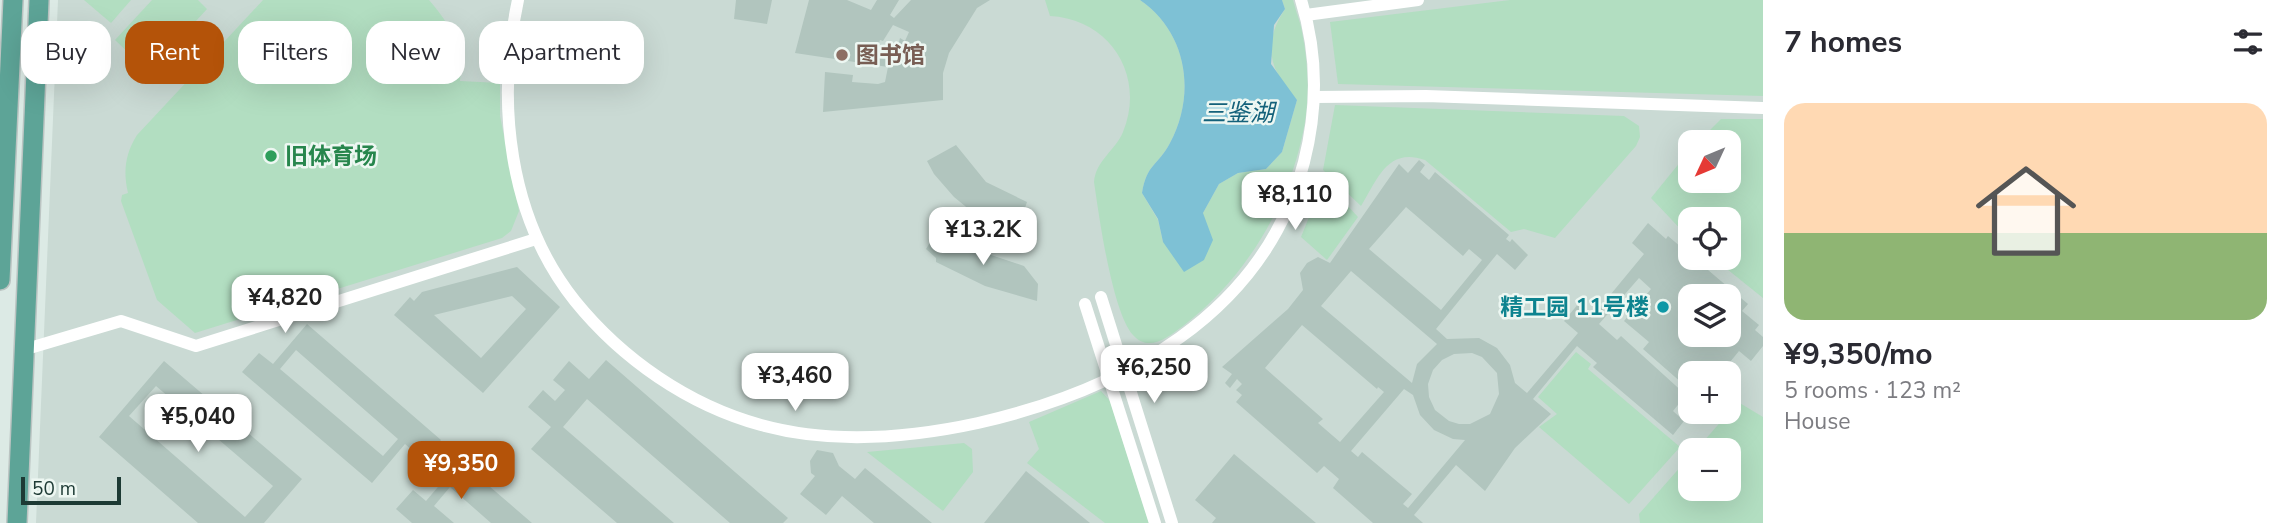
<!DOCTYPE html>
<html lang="en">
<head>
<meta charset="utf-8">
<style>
	:root { --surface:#fff; --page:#f7f7f7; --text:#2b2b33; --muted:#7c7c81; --line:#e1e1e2; --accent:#b45309 }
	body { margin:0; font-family:"Nunito Sans","Noto Sans SC",sans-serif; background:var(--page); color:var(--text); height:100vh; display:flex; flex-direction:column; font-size:26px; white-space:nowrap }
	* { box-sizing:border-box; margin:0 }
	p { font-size:23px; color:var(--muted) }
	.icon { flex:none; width:38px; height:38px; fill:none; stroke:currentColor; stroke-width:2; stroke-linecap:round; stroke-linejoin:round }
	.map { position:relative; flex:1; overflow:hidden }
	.details { display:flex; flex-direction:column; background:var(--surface); width:525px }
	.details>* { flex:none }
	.hud { position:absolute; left:21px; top:21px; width:665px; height:63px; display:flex; gap:14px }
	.needle { width:46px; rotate:226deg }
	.tools { position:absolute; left:1678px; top:130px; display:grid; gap:14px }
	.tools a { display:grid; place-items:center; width:63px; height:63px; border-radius:14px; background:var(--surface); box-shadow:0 7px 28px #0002; font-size:35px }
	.scale { position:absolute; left:21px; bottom:18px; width:100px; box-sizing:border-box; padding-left:7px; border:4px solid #1d3a34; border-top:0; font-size:19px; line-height:24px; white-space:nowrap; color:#1d3a34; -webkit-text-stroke:5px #edf7f2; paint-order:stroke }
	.price { position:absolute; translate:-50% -60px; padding:0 16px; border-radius:14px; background:#fff; color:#222; font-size:23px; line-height:46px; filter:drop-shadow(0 2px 4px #0008) }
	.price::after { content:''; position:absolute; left:50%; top:42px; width:21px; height:16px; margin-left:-10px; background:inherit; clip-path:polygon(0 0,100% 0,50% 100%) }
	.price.on { background:var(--accent); color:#fff }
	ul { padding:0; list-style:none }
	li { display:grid; align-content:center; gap:14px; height:371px; padding:0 21px }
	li+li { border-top:2px solid var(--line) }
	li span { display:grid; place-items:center; height:217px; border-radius:21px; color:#555 }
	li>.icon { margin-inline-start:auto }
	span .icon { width:126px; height:126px; fill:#fffc; stroke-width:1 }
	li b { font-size:30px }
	h2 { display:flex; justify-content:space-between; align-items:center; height:84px; padding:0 21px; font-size:30px }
	.pill { padding:0 24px; border-radius:21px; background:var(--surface); box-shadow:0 7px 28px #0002; font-size:24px; line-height:63px }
	.pill.on { background:var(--accent); color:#fff }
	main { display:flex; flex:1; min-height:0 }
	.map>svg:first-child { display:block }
</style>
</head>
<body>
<main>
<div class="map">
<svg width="1763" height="523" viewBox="0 0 1763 523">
	<rect width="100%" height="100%" fill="#dceae5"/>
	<!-- built -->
	<path fill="#cadad4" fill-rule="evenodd" d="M58 0H1763V523H36ZM1690 142H1729V180H1690ZM1690 219H1729V257H1690ZM1690 296H1729V334H1690ZM1690 373H1729V411H1690ZM1690 450H1729V488H1690Z"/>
	<!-- green -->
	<g fill="#b2dec1">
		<path d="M84 0H131L111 23Z"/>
		<path d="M152 0H198L207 9 149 72 115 40Z"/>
		<path d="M263 0H429C450 24 464 48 460 81L500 83V116L519 211 511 231 502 238 195 333 157 300 121 201 122 195 128 193C123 172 125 154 137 135Z"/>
		<path d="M1045 0H1140C1188 33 1196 95 1170 143 1158 166 1147 163 1142 193L1158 220 1163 242 1203 213 1219 184 1238 173 1266 169 1282 152 1297 100C1270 70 1261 46 1285 9L1282 0H1293L1295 7C1297 15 1301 24 1302 32 1309 66 1310 104 1302 137 1286 211 1242 281 1183 326 1168 337 1149 353 1133 335 1112 312 1099 215 1094 182 1096 160 1115 151 1123 132 1146 76 1110 19 1050 16Z"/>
		<path d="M1510 0H1763V96L1338 84 1330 22Z"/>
		<path d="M1335 105 1624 116 1639 126 1640 137 1636 146 1555 238 1524 229 1511 232 1425 160C1388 147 1378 178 1361 206L1323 170Z"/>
		<path d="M1721 119H1763V298L1712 257H1729V219H1690V239L1651 198 1690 150V180H1729V142H1698Z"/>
		<path d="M1324 180 1358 217 1327 260 1301 237Z"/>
		<path d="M1576 352 1591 364 1588 369 1680 447 1629 504 1539 427 1557 414 1538 397Z"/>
		<path d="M1101 391 1110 401 1149 523H1105L1027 463 1039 449 1029 422Z"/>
		<path d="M1738 402 1763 417V523H1640L1639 514 1690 456V488H1729V450H1696Z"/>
		<path d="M964 443 972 449 973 472 943 511 867 452Z"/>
	</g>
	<!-- water -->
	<path fill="#7ec1d5" d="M1140 0H1282L1285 9 1274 25 1271 64 1297 100 1282 152 1266 169 1238 173 1219 184 1203 213 1213 240 1204 260 1184 272 1163 242 1158 219 1142 193C1147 163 1158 166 1170 143 1196 95 1188 33 1140 0Z"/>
	<!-- building -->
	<g fill="#b1c5be" fill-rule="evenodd">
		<path d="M736 0H772L767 24 734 19Z"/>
		<path d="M809 0H847L871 10 877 0H899L890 15 894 18 911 0H990L977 8 949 53 943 73V100L823 112 825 72 853 75 852 82 878 84 885 82 888 67 795 53ZM893 25 909 32 905 41 900 38 894 61 874 57 880 40 883 41Z"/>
		<path d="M956 145 986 182 1027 202 1017 232 976 215 954 197 934 174 927 161Z"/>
		<path d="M1419 160 1425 165 1420 172 1429 180 1435 172 1509 235 1506 239 1510 242 1512 239 1528 255 1515 270 1497 254 1436 329 1447 339 1479 338 1497 348 1510 365 1515 383 1527 393 1578 333 1564 321 1579 303 1592 317 1644 254 1632 243 1648 223 1666 239 1668 236 1748 304 1742 311 1759 325 1755 330 1763 337V346L1751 361 1739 351 1721 373H1690V390L1643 349 1649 342 1624 321 1651 289 1639 278 1599 324 1617 340 1621 336 1686 395 1673 411 1684 421 1673 435 1593 367 1597 363 1577 346 1533 399 1551 414 1515 448 1485 491 1456 465 1414 515 1423 523H1373L1333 488 1339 479 1324 466 1317 473 1236 402 1242 395 1236 390 1242 384 1237 379 1230 388 1225 383 1232 374 1222 367 1288 309 1303 290 1300 273 1307 263 1318 257 1330 263 1399 164 1408 173ZM1406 207 1463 256 1469 249 1482 260 1441 310 1369 249ZM1351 271 1437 344 1417 364 1412 383 1321 306ZM1690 296H1729V334H1690ZM1302 325 1377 389 1378 387 1384 392 1340 442 1318 423 1323 419 1265 368ZM1472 353 1482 357 1497 373 1499 394 1490 414 1470 424H1459L1449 421 1435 410 1429 397 1428 384 1433 370 1442 360 1454 354ZM1404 389 1413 395 1420 415 1434 430 1453 439 1465 440 1408 508 1403 504 1412 494 1362 452 1358 457 1351 451Z"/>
		<path d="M939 228 976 250 1024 266 1038 284 1037 301 985 286 936 262V258L926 249Z"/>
		<path d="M517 267 560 307 483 393 394 315 410 297 414 301 422 292ZM512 296 526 309 481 358 434 315Z"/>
		<path d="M307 324 441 440 424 461 405 444 372 483 242 372 259 353 273 364ZM296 350 398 439 383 456 280 369Z"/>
		<path d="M606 360 788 518 783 523H730L587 399 563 427 674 523H617L531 449 551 427 528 407 543 390 555 401 565 390 553 380 569 361 589 379Z"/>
		<path d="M164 361 302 479 264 523H198L99 437ZM156 386 273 486 245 517 129 416Z"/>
		<path d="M817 450 833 453 839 466 855 479 865 468 932 523H874L842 496 826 515 800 494 815 476 811 473 810 461Z"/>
		<path d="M1234 454 1316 523H1212L1216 518 1195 500Z"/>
		<path d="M460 461 532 523H491L450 487 434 506 454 523H412L396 509 413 490 426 501Z"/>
		<path d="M1026 471 1090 523H984Z"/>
	</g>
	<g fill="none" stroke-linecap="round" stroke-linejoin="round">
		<defs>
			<g id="primary">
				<path d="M0 280 13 0"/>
				<path d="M17 523 39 0"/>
			</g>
		</defs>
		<!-- primary casing -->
		<use href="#primary" stroke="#bbc4c2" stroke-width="22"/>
		<!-- street -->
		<g stroke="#fff" stroke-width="12">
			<path d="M518 0C496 102 508 217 575 301 622 359 688 405 761 425 830 444 909 438 978 423 1122 390 1264 315 1304 162 1318 107 1318 54 1301 0"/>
			<path d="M1306 15 1418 0"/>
			<path d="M1315 97 1426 96 1763 108"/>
			<path d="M1101 297 1172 523"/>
			<path d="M1085 304 1155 523"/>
			<path d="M23 350 121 321 196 346 536 239"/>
		</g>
		<!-- primary -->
		<use href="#primary" stroke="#5da497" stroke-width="19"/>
	</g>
	<!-- markers -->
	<circle fill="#8d6e63" stroke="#edf7f2" stroke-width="2.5" cx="842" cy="55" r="7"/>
	<circle fill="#2e9e5b" stroke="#edf7f2" stroke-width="2.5" cx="271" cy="156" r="7"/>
	<circle fill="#0f9aa8" stroke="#edf7f2" stroke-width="2.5" cx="1663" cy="307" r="7"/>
	<g text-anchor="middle" stroke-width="5" stroke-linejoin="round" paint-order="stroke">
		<!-- education labels -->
		<g font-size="23" font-weight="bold" fill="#785e54" stroke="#edf7f2" text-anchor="start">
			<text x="856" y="63">图书馆</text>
		</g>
		<!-- leisure labels -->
		<g font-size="23" font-weight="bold" fill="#27864d" stroke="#edf7f2" text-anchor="start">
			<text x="285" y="164">旧体育场</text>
		</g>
		<!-- culture labels -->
		<g font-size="23" font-weight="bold" fill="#0d838f" stroke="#edf7f2" text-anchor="end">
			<text x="1649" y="315">精工园 11号楼</text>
		</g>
		<!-- water labels -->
		<g font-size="24" font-style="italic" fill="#13617a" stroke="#edf7f2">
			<text x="1238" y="121">三鉴湖</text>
		</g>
	</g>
</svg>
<div class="tools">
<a><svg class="needle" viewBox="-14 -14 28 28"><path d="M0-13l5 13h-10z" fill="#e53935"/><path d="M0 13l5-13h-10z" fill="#7c7c81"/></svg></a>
<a><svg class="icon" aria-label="locate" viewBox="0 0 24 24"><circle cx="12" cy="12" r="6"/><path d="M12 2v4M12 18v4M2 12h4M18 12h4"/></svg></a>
<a><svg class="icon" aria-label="layers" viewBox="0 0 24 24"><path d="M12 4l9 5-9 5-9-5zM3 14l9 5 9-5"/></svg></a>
<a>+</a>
<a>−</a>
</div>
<div class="scale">50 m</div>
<b class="price" style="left:1295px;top:232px">¥8,110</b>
<b class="price" style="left:983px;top:267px">¥13.2K</b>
<b class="price" style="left:285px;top:335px">¥4,820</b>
<b class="price" style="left:1154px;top:405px">¥6,250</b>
<b class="price" style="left:795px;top:413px">¥3,460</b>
<b class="price" style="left:198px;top:454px">¥5,040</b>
<b class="price on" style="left:461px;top:501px">¥9,350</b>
<div class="hud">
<a class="pill">Buy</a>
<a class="pill on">Rent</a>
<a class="pill">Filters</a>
<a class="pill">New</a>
<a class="pill">Apartment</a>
</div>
</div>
<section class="details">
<h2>7 homes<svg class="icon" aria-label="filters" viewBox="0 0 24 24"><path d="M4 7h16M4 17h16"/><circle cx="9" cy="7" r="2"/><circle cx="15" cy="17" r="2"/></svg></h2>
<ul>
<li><span style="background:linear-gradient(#ffd9b3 60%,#8fb573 0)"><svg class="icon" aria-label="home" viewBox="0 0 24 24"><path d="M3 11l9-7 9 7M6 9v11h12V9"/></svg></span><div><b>¥9,350/mo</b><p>5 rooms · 123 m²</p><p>House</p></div></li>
</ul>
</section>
</main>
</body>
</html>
